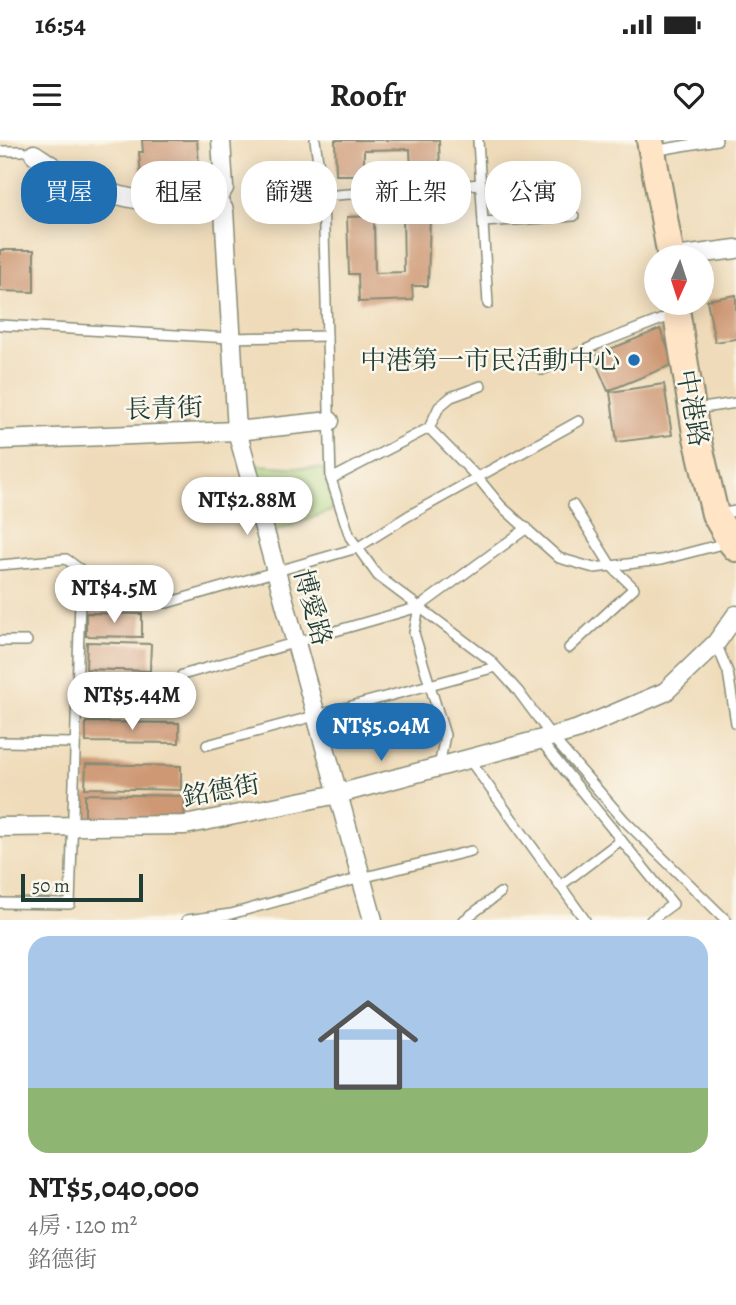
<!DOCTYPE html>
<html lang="zh-TW">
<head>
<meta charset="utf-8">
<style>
	:root { --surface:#fff; --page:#f2f2f2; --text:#222; --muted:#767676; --accent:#1f6fb2 }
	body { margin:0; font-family:Alegreya,"Noto Serif TC",serif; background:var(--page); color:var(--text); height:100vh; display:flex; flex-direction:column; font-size:26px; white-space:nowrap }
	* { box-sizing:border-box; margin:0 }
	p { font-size:23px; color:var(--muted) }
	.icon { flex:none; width:38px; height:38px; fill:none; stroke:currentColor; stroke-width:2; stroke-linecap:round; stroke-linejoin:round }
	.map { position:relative; height:780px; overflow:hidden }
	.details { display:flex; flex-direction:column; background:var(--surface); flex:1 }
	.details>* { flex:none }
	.guide { position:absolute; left:21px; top:21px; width:695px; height:63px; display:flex; gap:14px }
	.needle { width:46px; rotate:183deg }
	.buttons { position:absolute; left:644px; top:105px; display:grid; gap:14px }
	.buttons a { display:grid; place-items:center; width:70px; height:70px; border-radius:50%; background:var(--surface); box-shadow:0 4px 18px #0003; font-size:35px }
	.scale { position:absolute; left:21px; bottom:18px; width:122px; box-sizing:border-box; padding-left:7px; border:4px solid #1f3d34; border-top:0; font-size:19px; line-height:24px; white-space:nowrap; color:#1f3d34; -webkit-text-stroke:5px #fbf7ec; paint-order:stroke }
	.price { position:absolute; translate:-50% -60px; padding:0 16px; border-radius:24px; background:#fff; color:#222; font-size:23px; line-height:46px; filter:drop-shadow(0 2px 4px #0008) }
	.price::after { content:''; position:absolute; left:50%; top:42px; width:21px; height:16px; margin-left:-10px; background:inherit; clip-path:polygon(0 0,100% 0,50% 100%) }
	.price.current { background:var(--accent); color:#fff }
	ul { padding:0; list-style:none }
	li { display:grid; align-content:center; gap:14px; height:371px; padding:0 28px }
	li span { display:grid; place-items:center; height:217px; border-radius:21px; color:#555 }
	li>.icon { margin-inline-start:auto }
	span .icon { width:126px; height:126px; fill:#fffc; stroke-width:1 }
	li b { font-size:30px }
	.chip { padding:0 24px; border-radius:28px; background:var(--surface); box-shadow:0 4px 18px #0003; font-size:24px; line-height:63px }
	.chip.current { background:var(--accent); color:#fff }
	.status { display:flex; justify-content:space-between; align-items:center; height:49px; padding:0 35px; background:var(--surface); direction:ltr }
	.status svg { height:19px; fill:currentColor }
	header { display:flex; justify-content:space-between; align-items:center; height:91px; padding:0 28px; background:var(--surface); font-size:32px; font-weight:600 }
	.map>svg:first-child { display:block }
</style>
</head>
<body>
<div class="status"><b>16:54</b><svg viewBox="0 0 49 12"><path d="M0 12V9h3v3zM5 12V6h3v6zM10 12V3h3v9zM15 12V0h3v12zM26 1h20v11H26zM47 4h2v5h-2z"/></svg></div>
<header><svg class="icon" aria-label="menu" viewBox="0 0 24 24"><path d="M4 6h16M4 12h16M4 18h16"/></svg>Roofr<svg class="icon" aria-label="heart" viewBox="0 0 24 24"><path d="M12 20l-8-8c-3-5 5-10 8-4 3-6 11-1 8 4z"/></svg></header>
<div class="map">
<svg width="736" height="780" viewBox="0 0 736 780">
	<rect width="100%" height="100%" fill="#fbf7ec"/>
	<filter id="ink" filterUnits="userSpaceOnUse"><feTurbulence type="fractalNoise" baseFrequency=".0143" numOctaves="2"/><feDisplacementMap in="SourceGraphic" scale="14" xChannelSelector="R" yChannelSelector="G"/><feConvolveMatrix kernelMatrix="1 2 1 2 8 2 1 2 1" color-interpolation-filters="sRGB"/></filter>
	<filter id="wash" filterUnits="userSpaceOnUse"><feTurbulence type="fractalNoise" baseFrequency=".00686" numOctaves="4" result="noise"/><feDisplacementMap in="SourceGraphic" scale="28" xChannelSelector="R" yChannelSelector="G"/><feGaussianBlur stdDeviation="1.57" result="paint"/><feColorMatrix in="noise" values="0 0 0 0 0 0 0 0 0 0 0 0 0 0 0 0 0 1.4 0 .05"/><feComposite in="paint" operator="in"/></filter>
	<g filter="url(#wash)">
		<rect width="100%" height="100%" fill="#efdbb9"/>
		<!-- green -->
		<path fill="#aad27d" stroke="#648858" stroke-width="2" d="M253 325 324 329 333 370 271 393Z"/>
		<g id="blocks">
			<!-- building -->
			<g fill="#ce9874">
				<path d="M142 0H197L200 36 141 39 139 12H143Z"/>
				<path d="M335 0H439L440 31 411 32 410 9 364 10V35H336Z"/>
				<path d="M403 74H430L428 146H412L413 160 359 162 358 134H349L347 77 374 76 375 133 404 132Z"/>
				<path d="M0 110H34V152L0 151Z"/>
				<path d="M736 155V199L715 202 707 160Z"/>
				<path d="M660 189 674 224 608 251 593 216Z"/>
				<path d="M664 244 672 295 617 302 610 252Z"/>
				<path d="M134 432 135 459 87 460 86 433Z"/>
				<path d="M86 473 142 474V497L86 496Z"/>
				<path d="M87 502 151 504 150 531 86 529Z"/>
				<path d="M87 550 173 551V575L86 574Z"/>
				<path d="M86 582 179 583V603L86 602Z"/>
				<path d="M86 624 181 626V650L85 648Z"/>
				<path d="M85 654 185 656 184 680 85 678Z"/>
			</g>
		</g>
	</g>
	<g filter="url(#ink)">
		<use href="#blocks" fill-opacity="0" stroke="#878c76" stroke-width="2"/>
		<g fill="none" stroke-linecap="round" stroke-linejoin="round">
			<defs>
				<g id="lane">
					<path d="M315 0 323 56 331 339 350 397 378 436 490 520 518 551 552 597 624 680 726 780"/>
					<path d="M478 0 488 164"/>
					<path d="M0 11H22"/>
					<path d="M653 11 717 0"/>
					<path d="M323 56 481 44"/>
					<path d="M483 82 574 76"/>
					<path d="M0 185 230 198 327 196"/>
					<path d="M542 230 598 204 675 174"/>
					<path d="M696 269 736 263"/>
					<path d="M429 288 478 338 501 366 559 418 594 428 661 420 726 403"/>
					<path d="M331 339 429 288 439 267 451 257 481 246"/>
					<path d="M717 374 736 371"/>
					<path d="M0 425 66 419 81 430 70 764 0 763"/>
					<path d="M167 463 357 408 408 376 579 281"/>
					<path d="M419 467 414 493 445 595 439 627"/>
					<path d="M0 501H27"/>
					<path d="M716 503 728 532 736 583"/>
					<path d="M569 508 634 448 611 426 573 365"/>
					<path d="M182 535 419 467 527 388"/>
					<path d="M540 600 673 764 651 780"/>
					<path d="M0 602 74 603"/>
					<path d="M207 605 496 527"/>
					<path d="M469 619 585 780"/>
					<path d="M560 746 621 700"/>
					<path d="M187 780 231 774 361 738 471 711"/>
					<path d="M464 780 500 753"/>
				</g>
				<g id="street">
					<path d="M221 0 224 48 217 58 224 70 237 291 373 780"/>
					<path d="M34 14C49 23 64 36 80 42 123 61 171 68 217 58"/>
					<path d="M675 117 736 109"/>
					<path d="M0 300 237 291 330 281"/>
					<path d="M0 687 185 685 338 654 576 590 665 552 716 503 736 475"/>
				</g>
				<g id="secondary">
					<path d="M650 0 671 117"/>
					<path d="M675 163 696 293 715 374 731 402 736 408"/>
				</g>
			</defs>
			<!-- lane casing -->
			<use href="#lane" stroke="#878c76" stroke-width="12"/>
			<!-- street casing -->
			<use href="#street" stroke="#878c76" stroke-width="21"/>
			<!-- secondary casing -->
			<use href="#secondary" stroke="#878c76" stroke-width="30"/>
			<!-- lane -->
			<use href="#lane" stroke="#fff" stroke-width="9"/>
			<!-- street -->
			<use href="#street" stroke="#fff" stroke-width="18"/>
			<!-- secondary -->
			<use href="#secondary" stroke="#ffe4c6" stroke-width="26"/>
		</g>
	</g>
	<!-- markers -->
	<circle fill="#1f6fb2" stroke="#fbf7ec" stroke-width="2.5" cx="634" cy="220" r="7"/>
	<g text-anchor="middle" stroke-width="5" stroke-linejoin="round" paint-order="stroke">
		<!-- poi labels -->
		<g font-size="26" fill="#1f3d34" stroke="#fbf7ec" text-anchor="end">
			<text x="620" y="229">中港第一市民活動中心</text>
		</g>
		<!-- street labels -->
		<g font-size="26" fill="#1f3d34" stroke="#fbf7ec">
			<text transform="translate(164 268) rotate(-2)" y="9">長青街</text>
			<text transform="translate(693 268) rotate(80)" y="9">中港路</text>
			<text transform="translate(313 467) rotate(75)" y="9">博愛路</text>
			<text transform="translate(221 650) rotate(-10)" y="9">銘德街</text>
		</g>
	</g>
</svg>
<div class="buttons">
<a><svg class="needle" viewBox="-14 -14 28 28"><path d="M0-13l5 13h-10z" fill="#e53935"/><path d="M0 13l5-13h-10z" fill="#767676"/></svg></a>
</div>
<div class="scale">50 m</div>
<b class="price" style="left:247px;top:397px">NT$2.88M</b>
<b class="price" style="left:114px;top:485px">NT$4.5M</b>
<b class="price" style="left:132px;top:592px">NT$5.44M</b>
<b class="price current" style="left:381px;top:623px">NT$5.04M</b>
<div class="guide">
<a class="chip current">買屋</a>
<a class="chip">租屋</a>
<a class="chip">篩選</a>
<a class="chip">新上架</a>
<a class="chip">公寓</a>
</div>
</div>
<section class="details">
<ul>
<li><span style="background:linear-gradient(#a9c7e8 70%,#8fb573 0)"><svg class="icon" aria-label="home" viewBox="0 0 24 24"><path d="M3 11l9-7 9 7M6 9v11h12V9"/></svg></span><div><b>NT$5,040,000</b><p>4房 · 120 m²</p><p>銘德街</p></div></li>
</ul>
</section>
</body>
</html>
